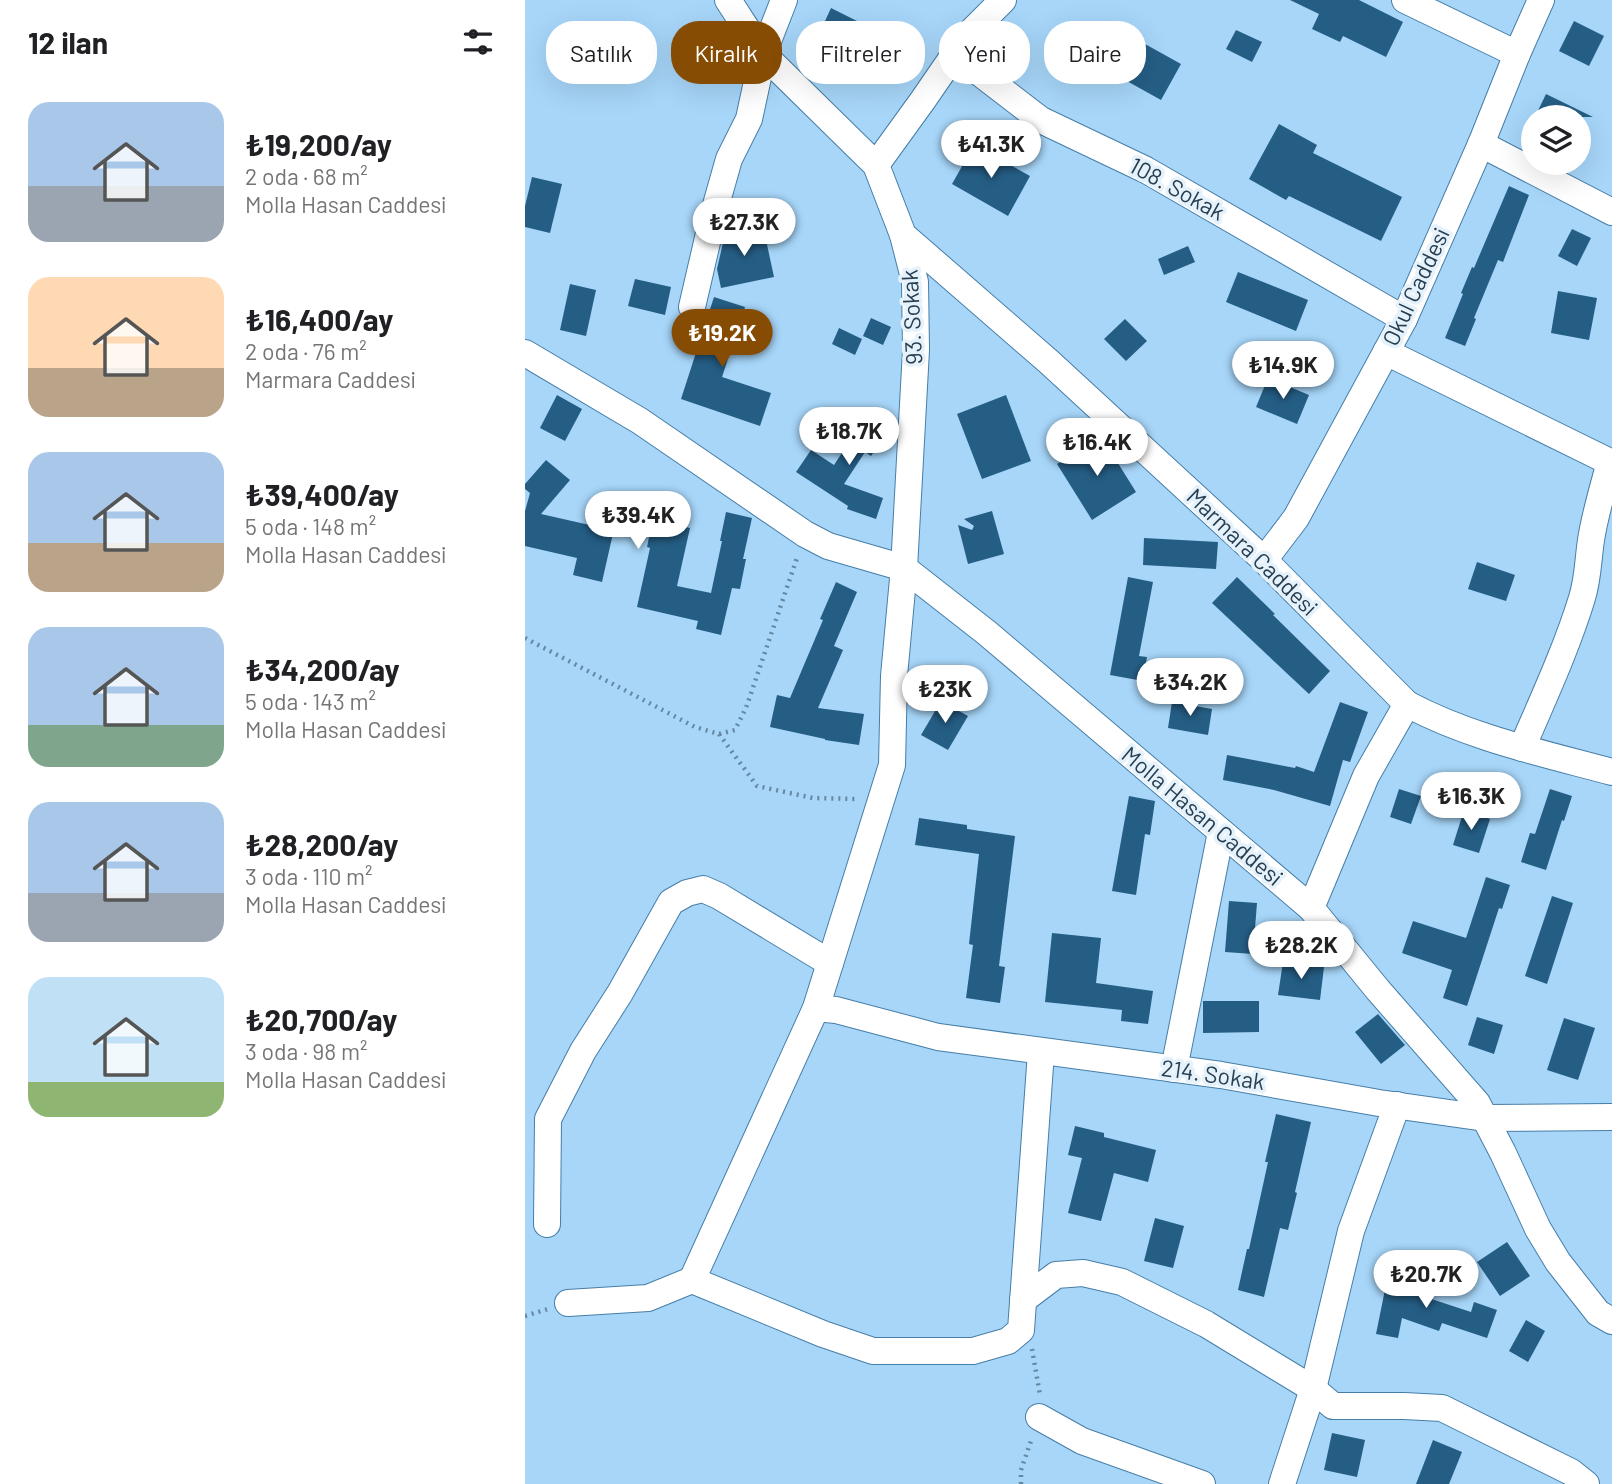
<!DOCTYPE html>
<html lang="tr">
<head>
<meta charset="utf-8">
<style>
	:root { --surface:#fff; --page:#f6f6f6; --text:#202124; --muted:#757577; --accent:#874c04 }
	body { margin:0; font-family:Barlow,sans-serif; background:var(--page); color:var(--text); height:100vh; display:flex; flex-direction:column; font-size:26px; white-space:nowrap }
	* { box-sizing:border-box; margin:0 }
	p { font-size:23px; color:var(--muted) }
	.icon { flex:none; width:38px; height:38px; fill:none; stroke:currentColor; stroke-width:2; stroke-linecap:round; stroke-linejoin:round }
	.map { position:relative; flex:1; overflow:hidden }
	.side { display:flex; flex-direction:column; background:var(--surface); width:525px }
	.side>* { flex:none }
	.top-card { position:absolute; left:21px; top:21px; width:665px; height:63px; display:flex; gap:14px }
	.controls { position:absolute; left:996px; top:105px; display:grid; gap:14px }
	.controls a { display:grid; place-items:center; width:70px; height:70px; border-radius:50%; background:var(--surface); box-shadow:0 7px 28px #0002; font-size:35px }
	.price { position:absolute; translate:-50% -60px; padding:0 16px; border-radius:24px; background:#fff; color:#222; font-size:23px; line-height:46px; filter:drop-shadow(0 2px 4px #0008) }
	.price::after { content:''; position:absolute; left:50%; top:42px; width:21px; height:16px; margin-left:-10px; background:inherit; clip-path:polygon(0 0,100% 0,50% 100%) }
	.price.current { background:var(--accent); color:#fff }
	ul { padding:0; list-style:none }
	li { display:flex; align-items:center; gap:21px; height:175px; padding:0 28px }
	li span { display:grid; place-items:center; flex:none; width:196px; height:140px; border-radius:21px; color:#555 }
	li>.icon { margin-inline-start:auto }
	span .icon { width:84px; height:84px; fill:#fffc; stroke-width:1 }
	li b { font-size:30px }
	h2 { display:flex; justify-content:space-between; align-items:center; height:84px; padding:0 28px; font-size:30px }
	.pill { padding:0 24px; border-radius:28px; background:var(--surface); box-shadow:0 7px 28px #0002; font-size:24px; line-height:63px }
	.pill.current { background:var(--accent); color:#fff }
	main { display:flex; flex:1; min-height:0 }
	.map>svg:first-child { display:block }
</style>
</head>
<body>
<main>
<section class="side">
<h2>12 ilan<svg class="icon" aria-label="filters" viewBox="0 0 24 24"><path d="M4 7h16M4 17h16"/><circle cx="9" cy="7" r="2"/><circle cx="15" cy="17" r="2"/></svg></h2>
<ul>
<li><span style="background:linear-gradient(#a9c7e8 60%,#9aa5b1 0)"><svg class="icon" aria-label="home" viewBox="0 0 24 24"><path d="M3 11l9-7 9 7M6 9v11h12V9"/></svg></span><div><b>₺19,200/ay</b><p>2 oda · 68 m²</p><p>Molla Hasan Caddesi</p></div></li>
<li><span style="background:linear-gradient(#ffd9b3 65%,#b9a48a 0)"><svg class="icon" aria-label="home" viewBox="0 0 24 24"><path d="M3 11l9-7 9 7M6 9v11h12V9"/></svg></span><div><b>₺16,400/ay</b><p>2 oda · 76 m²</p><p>Marmara Caddesi</p></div></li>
<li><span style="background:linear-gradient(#a9c7e8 65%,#b9a48a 0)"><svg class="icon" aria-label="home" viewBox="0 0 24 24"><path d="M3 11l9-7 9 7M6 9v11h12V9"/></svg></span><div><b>₺39,400/ay</b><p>5 oda · 148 m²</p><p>Molla Hasan Caddesi</p></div></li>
<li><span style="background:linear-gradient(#a9c7e8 70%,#7fa58c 0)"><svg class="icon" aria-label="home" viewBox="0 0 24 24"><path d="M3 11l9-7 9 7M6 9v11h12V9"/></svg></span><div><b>₺34,200/ay</b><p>5 oda · 143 m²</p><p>Molla Hasan Caddesi</p></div></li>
<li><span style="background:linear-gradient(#a9c7e8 65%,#9aa5b1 0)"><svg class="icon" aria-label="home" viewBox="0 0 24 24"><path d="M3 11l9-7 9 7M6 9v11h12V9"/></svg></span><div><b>₺28,200/ay</b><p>3 oda · 110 m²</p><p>Molla Hasan Caddesi</p></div></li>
<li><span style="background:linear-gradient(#bfe0f5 75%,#8fb573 0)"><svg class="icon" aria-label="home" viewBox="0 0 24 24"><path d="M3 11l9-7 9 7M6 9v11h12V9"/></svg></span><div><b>₺20,700/ay</b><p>3 oda · 98 m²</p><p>Molla Hasan Caddesi</p></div></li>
</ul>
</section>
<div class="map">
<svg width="1087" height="1484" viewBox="0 0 1087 1484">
	<rect width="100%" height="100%" fill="#a7d6f9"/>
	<!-- building -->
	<g fill="#255e85">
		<path d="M765 0H834L878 22 861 57 818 36 815 42 787 29 794 14Z"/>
		<path d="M306 8 356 33 339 69 289 45Z"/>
		<path d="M1049 21 1079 36 1064 66 1034 51Z"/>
		<path d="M711 30 737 42 727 62 701 49Z"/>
		<path d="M620 44 656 64 636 100 600 80Z"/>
		<path d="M1021 94 1068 117H1010Z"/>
		<path d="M754 124 792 145 788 153 877 197 856 241 764 196 761 200 724 179Z"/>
		<path d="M449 145 505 176 483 216 427 184Z"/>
		<path d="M7 177 37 184 25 233 0 227V206Z"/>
		<path d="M984 186 1004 195 978 262 973 260 949 318 951 319 940 346 920 338 938 294 936 293 947 267 949 268Z"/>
		<path d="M238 226 249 277 196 288 192 269 200 234Z"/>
		<path d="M1047 229 1066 238 1052 266 1033 256Z"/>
		<path d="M663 246 670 262 639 275 633 259Z"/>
		<path d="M713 272 783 300 771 331 701 302Z"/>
		<path d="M110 279 146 287 140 315 103 306Z"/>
		<path d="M45 284 71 290 61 336 35 330Z"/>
		<path d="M1033 291 1072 298 1064 340 1026 333Z"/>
		<path d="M189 297 220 307 197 377 246 393 235 426 156 399Z"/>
		<path d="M346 318 366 327 358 345 338 336Z"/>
		<path d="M600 319 622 341 601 361 579 339Z"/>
		<path d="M314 328 337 339 330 355 307 344Z"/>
		<path d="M743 378 784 395 772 424 731 407Z"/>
		<path d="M32 395 57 409 40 441 15 428Z"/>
		<path d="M481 395 506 461 457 479 432 414Z"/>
		<path d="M346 409 368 423 346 456 340 452 319 484 358 498 351 519 322 509 323 506 271 472 286 450 309 465Z"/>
		<path d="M576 436 611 492 567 520 532 464Z"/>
		<path d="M21 460 45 480 16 514 69 526 75 499 106 506 105 514 165 528 152 586 186 593 197 541H195L201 512 227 518 218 559H221L215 589 207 588 196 635 171 629 173 621 112 607 125 548 122 547 124 537 89 529 77 582 48 575 52 558 0 546V511L5 493 0 489V484Z"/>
		<path d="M467 511 479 554 443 564 433 525 447 530 449 526 439 519Z"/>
		<path d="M619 538 693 542 691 569 618 565Z"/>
		<path d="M952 562 990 575 981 601 943 589Z"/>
		<path d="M603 577 628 582 614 656 622 657 618 681 585 675Z"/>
		<path d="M712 577 750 614 748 615 805 671 784 694 687 603Z"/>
		<path d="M311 582 332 592 309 646 318 650 293 708 339 714 334 745 300 740V739L245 727 252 695 265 698 298 620 295 619Z"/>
		<path d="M416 701 443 716 423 750 396 735Z"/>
		<path d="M647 702 687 709 683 735 643 728Z"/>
		<path d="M815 702 843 712 825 762 818 760 805 806 749 790 698 780 702 755 770 768 771 766 789 772Z"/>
		<path d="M874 789 896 796 886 824 865 817Z"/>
		<path d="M1025 789 1047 796 1039 821 1037 820 1021 870 996 862 1005 833 1010 834Z"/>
		<path d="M604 796 630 801 625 835 620 834 611 895 587 891Z"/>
		<path d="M939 810 965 819 954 853 928 845Z"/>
		<path d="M394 818 442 825V829L490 836 474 966 480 967 475 1003 441 998 448 945 444 944 454 854 390 845Z"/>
		<path d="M961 877 985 885 977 909 974 908 942 1006 918 998 927 970 877 953 888 921 941 938Z"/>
		<path d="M1027 896 1048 903 1022 984 1000 976Z"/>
		<path d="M704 901 732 903 728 954 700 952Z"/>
		<path d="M527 933 576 938 571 983 628 991 623 1024 596 1021 597 1010 520 1002Z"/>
		<path d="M758 962 799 967 795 1000 753 995Z"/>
		<path d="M678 1001H734V1032L678 1033Z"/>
		<path d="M853 1014 880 1045 856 1064 830 1032Z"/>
		<path d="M952 1017 978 1025 969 1054 943 1045Z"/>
		<path d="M1039 1018 1070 1028 1053 1080 1022 1070Z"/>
		<path d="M751 1114 786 1122 770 1192 772 1193 763 1230 755 1228 739 1297 713 1290 722 1249H724L743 1162H740Z"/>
		<path d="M550 1126 579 1133V1137L631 1150 623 1182 589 1173 576 1221 543 1213 557 1158 543 1155Z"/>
		<path d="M630 1218 659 1226 648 1268 619 1261Z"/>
		<path d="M982 1242 1005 1276 975 1296 952 1262Z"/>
		<path d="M865 1265 886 1269 882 1291 946 1312 949 1302 972 1310 962 1338 917 1323 914 1331 877 1318 873 1338 851 1334Z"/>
		<path d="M1001 1320 1020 1331 1003 1362 984 1351Z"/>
		<path d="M807 1433 840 1440 832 1477 799 1470Z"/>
		<path d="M908 1440 937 1452 924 1484H891Z"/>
	</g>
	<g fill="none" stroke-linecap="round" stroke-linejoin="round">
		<defs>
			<g id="minor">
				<path d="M203 0 238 54 351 165 378 235 523 361 739 560 882 704C946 738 1017 753 1087 772"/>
				<path d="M880 0 992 54"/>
				<path d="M430 54 516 120 621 170 879 319"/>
				<path d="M956 144 1087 212"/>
				<path d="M351 165 398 100 442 36 478 0"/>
				<path d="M167 307 189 212 204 159 224 119 238 54 259 0"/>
				<path d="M861 352 1087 463"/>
				<path d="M0 353 115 421 280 534 303 546 379 568 462 633 786 908 853 990 952 1103 978 1153 1013 1229 1033 1262 1073 1313 1087 1321"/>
				<path d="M739 560 771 518 879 319 956 144 992 54 1016 0"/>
				<path d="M997 748C1018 699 1041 650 1057 598 1063 579 1063 560 1066 540 1070 514 1078 488 1085 462"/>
				<path d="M786 908 841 776 882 704"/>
				<path d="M291 1008 311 1010 413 1037 696 1075 854 1103 960 1118 1087 1117"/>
				<path d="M649 1069 696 832"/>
				<path d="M22 1224 23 1119 58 1051 95 993 146 902 162 893 178 889 194 896 305 963"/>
				<path d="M167 1280 298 1334 348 1351H448L483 1341 496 1330 516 1052"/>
				<path d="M498 1300 531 1275 558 1273 597 1282 681 1324 788 1389 808 1406H879L917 1408 1046 1472 1061 1484"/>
				<path d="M43 1303 123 1298 167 1280 291 1008 367 765 369 676 379 568 391 350 390 282 378 235"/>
				<path d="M514 1417 557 1441 677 1484"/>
				<path d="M757 1484 788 1389 826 1231 872 1105"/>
			</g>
		</defs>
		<!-- minor casing -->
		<use href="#minor" stroke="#467ea7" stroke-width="28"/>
		<!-- path -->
		<g stroke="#6588a2" stroke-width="4.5" stroke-dasharray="2 5" stroke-linecap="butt">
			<path d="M0 638 170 727 194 734 210 730 221 708 273 555"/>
			<path d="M194 734 232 786 288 798 332 799"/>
			<path d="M0 1316 23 1309"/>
			<path d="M507 1349 515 1395"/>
			<path d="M496 1484V1470L507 1438"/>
		</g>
		<!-- minor -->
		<use href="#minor" stroke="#fff" stroke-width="26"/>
	</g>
	<g text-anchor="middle" stroke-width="7" stroke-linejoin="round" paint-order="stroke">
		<!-- street labels -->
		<g font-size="23" fill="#273f51" stroke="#e6f2fb">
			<text transform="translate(652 189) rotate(29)" y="8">108. Sokak</text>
			<text transform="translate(891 287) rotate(-65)" y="8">Okul Caddesi</text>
			<text transform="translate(387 317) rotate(-93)" y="8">93. Sokak</text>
			<text transform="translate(727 552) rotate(44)" y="8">Marmara Caddesi</text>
			<text transform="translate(677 816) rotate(40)" y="8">Molla Hasan Caddesi</text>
			<text transform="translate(688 1075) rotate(8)" y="8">214. Sokak</text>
		</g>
	</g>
</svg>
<div class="controls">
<a><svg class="icon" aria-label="layers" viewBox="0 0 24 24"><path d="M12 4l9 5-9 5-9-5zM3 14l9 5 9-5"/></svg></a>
</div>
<b class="price" style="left:466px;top:180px">₺41.3K</b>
<b class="price" style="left:219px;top:258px">₺27.3K</b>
<b class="price current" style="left:197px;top:369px">₺19.2K</b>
<b class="price" style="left:758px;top:401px">₺14.9K</b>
<b class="price" style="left:324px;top:467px">₺18.7K</b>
<b class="price" style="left:572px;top:478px">₺16.4K</b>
<b class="price" style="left:113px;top:551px">₺39.4K</b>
<b class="price" style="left:665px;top:718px">₺34.2K</b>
<b class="price" style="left:420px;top:725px">₺23K</b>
<b class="price" style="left:946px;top:832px">₺16.3K</b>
<b class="price" style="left:776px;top:981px">₺28.2K</b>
<b class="price" style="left:901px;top:1310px">₺20.7K</b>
<div class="top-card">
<a class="pill">Satılık</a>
<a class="pill current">Kiralık</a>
<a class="pill">Filtreler</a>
<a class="pill">Yeni</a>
<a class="pill">Daire</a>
</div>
</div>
</main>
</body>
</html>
